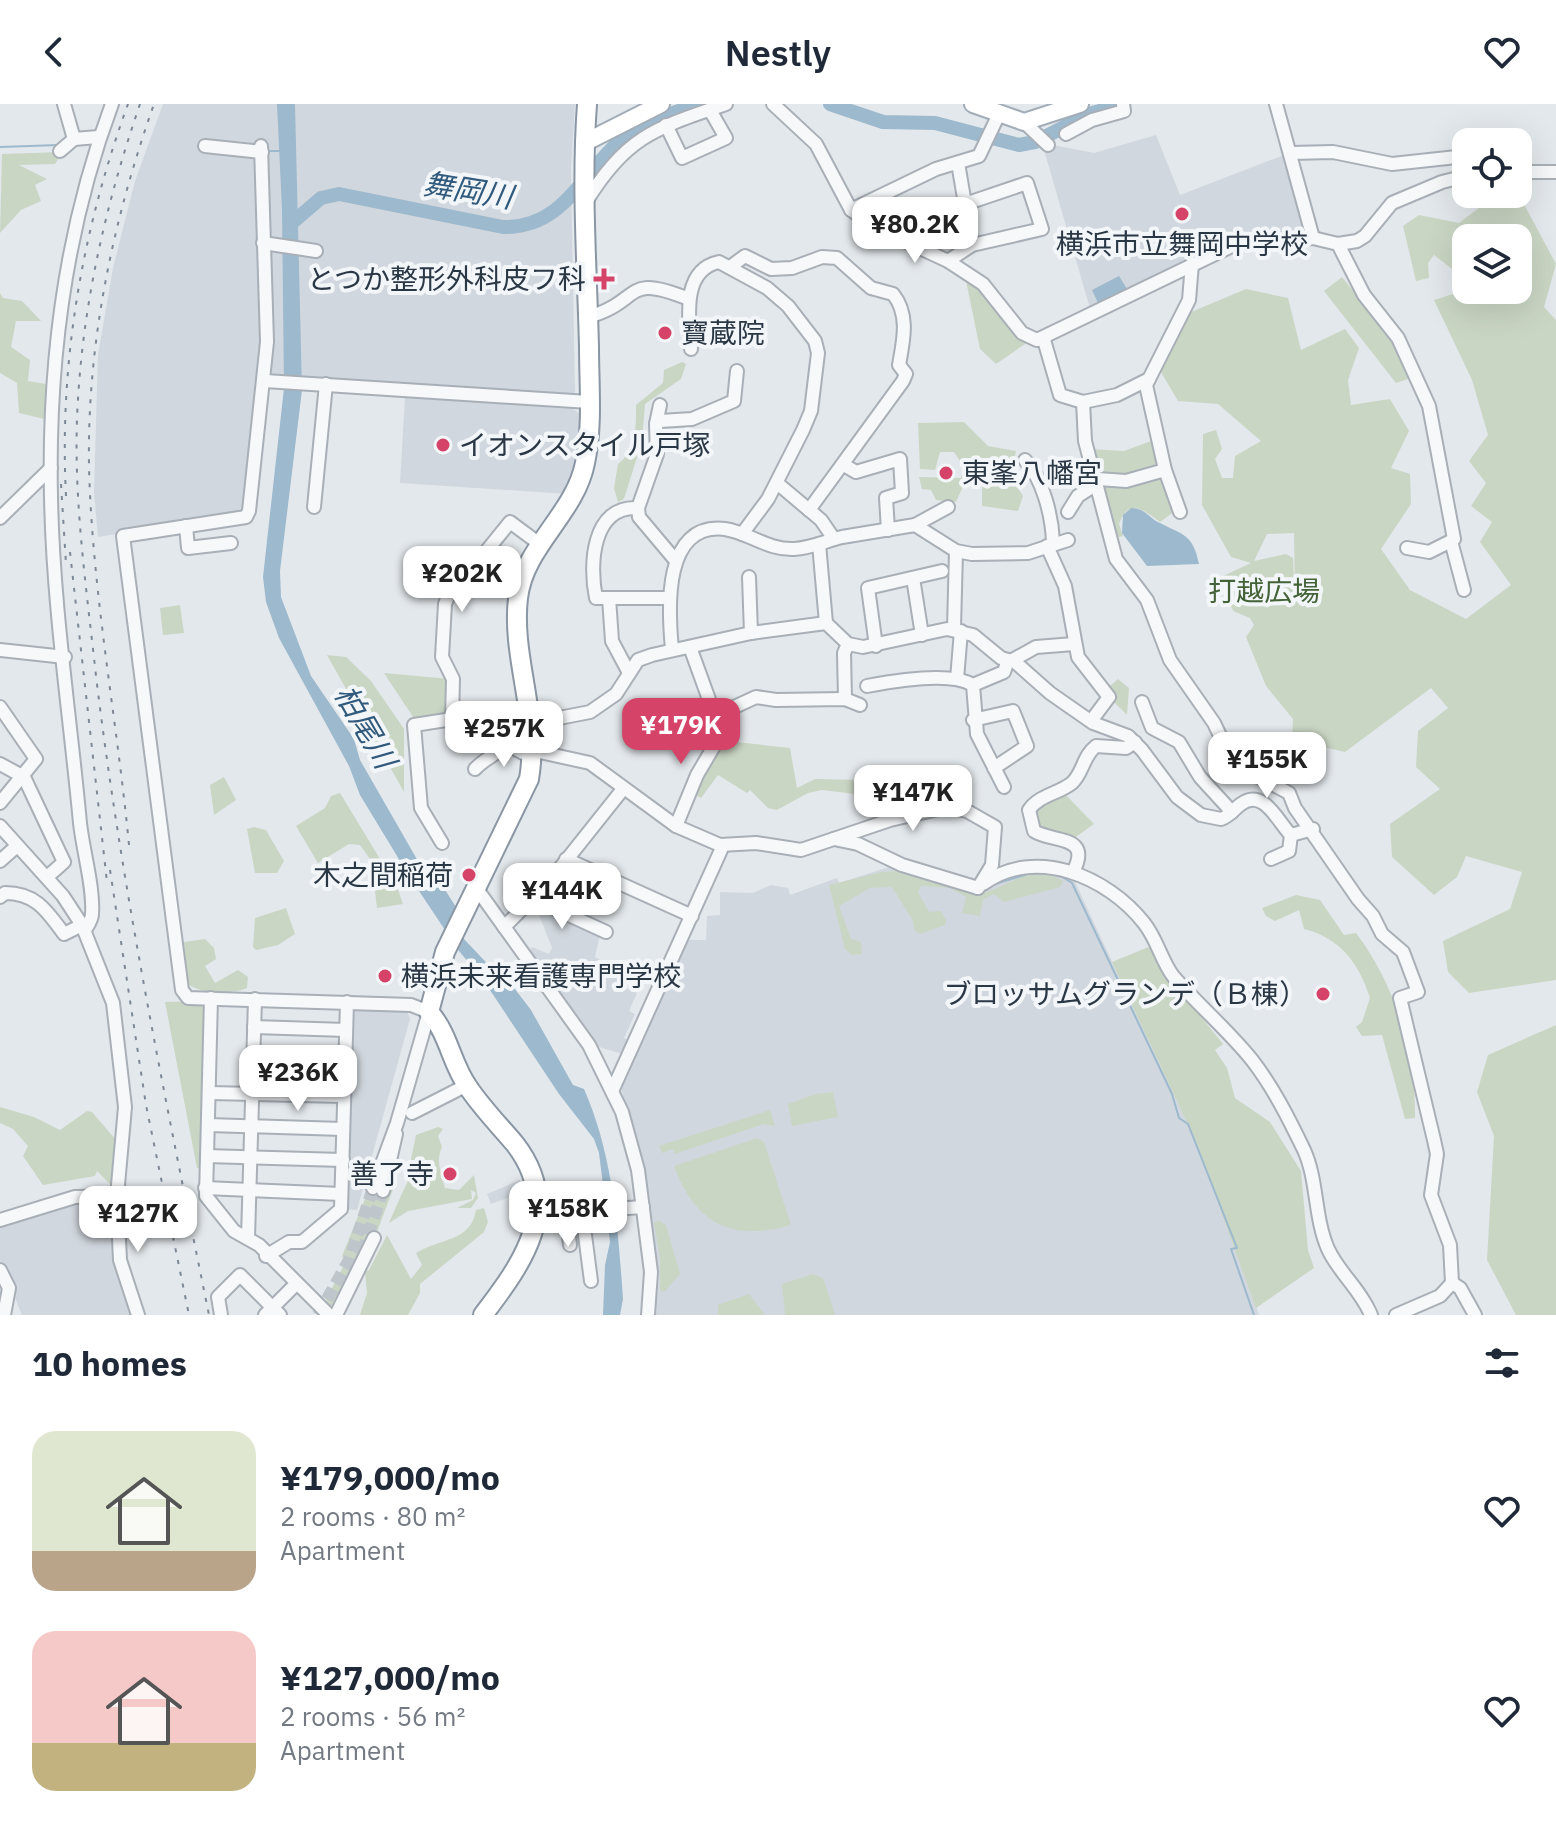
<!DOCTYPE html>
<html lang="en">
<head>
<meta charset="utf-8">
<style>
	:root { --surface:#fff; --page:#f6f6f7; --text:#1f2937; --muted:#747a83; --accent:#d54468 }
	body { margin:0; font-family:"IBM Plex Sans","Noto Sans JP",sans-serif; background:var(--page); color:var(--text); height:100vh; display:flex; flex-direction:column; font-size:30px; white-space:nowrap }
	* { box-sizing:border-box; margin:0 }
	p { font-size:26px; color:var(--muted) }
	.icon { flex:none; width:44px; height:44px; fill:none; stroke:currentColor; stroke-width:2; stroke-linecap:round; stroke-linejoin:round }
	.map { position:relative; height:1211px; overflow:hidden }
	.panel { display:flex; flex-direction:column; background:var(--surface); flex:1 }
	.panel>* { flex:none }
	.fabs { position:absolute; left:1452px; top:24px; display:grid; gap:16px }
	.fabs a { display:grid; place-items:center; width:80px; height:80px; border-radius:16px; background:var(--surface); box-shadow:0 8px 32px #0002; font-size:40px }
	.price { position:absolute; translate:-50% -68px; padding:0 18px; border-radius:16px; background:#fff; color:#222; font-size:26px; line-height:52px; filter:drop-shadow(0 2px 4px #0008) }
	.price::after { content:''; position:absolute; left:50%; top:48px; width:24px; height:18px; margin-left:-12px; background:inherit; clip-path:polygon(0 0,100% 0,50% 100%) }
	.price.current { background:var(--accent); color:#fff }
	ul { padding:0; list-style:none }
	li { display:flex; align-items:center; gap:24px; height:200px; padding:0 32px }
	li span { display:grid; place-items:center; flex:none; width:224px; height:160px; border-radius:24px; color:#555 }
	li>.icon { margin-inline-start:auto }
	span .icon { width:96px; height:96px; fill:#fffc; stroke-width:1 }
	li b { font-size:34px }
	h2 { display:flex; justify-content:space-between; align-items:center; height:96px; padding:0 32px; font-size:34px }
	header { display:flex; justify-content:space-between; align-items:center; height:104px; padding:0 32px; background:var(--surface); font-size:36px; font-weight:600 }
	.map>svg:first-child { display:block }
</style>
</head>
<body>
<header><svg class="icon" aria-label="back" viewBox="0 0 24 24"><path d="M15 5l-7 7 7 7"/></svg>Nestly<svg class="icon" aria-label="heart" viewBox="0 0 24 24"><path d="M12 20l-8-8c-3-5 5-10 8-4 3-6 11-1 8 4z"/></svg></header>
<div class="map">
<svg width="1556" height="1211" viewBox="0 0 1556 1211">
	<rect width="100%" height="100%" fill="#e3e8ec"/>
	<!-- built -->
	<g fill="#d1d7de">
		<path d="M163 0H575L571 65 575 290 262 270 243 409 98 433 94 388 98 251 113 164 135 77Z"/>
		<path d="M1156 31 1180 91 1284 51 1307 128 1239 135 1091 208 1044 46 1053 41 1094 49Z"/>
		<path d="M405 293 573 305 580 310V337L567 390 400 379Z"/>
		<path d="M892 762 978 789 1001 775 1025 769 1051 768 1075 778 1196 1038 1259 1211H656L659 1170 645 1069 620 981 684 836H706L707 812 720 811V788L753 789 771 781 788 784 790 791 837 774 839 779Z"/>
		<path d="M531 798 600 831 595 853 627 869 621 882 637 889 629 907 635 910 624 934 632 938 626 951 599 943 530 847 532 843 549 850 552 844 539 811 524 804Z"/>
		<path d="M349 903 406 904 410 915 357 1106 344 1105Z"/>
		<path d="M520 1076 523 1088 491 1100 487 1090Z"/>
		<path d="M102 1096 110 1099 113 1156 131 1211H22L0 1156V1123L66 1099Z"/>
	</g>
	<!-- green -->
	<g fill="#cad6c4" fill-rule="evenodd">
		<path d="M62 48 55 60 19 61 47 75 35 81 41 97 21 106 0 129 2 50Z"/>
		<path d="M1518 89 1556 160 1544 203 1556 216V876L1469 889 1448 868 1443 837 1510 805 1522 768 1466 752 1457 773 1434 791 1392 753 1390 720 1440 685 1416 663 1418 627 1448 604 1431 584 1345 648 1292 636 1293 615 1266 582 1246 533 1254 521 1250 514 1233 507 1221 473 1251 459 1231 453 1202 401 1203 330 1216 326 1222 345 1215 355 1222 374H1233L1235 352 1261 337 1218 300 1178 297 1158 263 1184 211 1246 185 1288 194 1301 246 1345 225 1359 244 1348 276 1351 301 1390 295 1409 327 1391 364 1410 370 1411 400 1381 445 1410 486 1466 515 1511 481 1480 438 1492 418 1471 402 1486 379 1469 357 1488 331 1472 276 1434 196 1453 190 1452 165 1434 151 1428 159 1429 174 1416 177 1403 122 1419 111 1459 119 1497 90ZM1466 134H1518V186H1466ZM1294 429 1295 496 1293 454 1286 450 1254 457 1267 430Z"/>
		<path d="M965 172C992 189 1002 220 1028 238L996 260 980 245Z"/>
		<path d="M1342 173 1390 234 1408 275 1396 279 1324 187Z"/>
		<path d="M0 189 3 194 22 197 41 217H16L11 243 30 256 28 277 46 280 44 315 19 309 17 279 0 269Z"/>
		<path d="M682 258 686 260 681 275 645 300 642 337 624 395 618 398 614 384 618 360C637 346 636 322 636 301L663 279 664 266Z"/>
		<path d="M964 318 988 342 1016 347 1011 373 1023 392 1018 407 982 402V377L965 378 956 398 936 396 931 386 922 385 919 373 961 374 964 363 954 348H940L935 366 920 365 918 319Z"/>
		<path d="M1154 336 1161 365 1122 375 1101 373 1089 345 1124 347Z"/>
		<path d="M1163 369 1175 407 1160 418C1143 406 1129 393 1119 420L1123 432 1115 434 1099 379Z"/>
		<path d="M180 501 184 529 163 531 160 504Z"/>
		<path d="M327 551 346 553 371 577 404 625V688Z"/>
		<path d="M384 569 450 575 449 614 415 616Z"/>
		<path d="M1118 575 1129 584 1127 611 1113 597 1114 589 1109 583Z"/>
		<path d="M718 636 790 644 797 684 815 675 863 676V691L822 686 808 689 777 706 768 704 750 686 747 689 718 671 701 694 694 690Z"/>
		<path d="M224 673 236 696 214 711 210 681Z"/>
		<path d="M1063 688 1094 720 1073 735 1035 723V703Z"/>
		<path d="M340 689 397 783 403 800 377 804 375 787 365 782 375 762 360 741 349 740 318 759 296 722 325 704 331 692Z"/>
		<path d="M254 723 266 726 284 757 277 769H255L247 725Z"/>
		<path d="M899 767 972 790C1006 790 1024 755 1063 777L1060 783 1004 798 994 790 983 796 980 812 962 809 966 793 950 784 921 782 918 788 929 808 941 807 946 816 945 821 920 830 914 826 913 817 892 783 870 784 839 802 851 835 861 838 862 850 852 851 845 845 829 781 882 768Z"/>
		<path d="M1296 791 1320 796 1344 831 1356 829C1395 880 1416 949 1415 1014L1405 1015 1382 931 1362 932 1356 923 1362 918 1370 894C1359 859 1340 834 1304 825L1299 806 1275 817 1266 812 1262 804Z"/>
		<path d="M286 804 295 830 278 841 256 846 253 843 255 814Z"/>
		<path d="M205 835 214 844 216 855 205 862 215 879 238 866 248 873 247 884C231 891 201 890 188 880L184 838Z"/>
		<path d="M1151 842 1167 871 1223 940 1215 946 1227 964 1235 994 1270 1018 1301 1067 1308 1146 1314 1164 1256 1204 1196 1038 1112 858Z"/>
		<path d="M207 897 203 1064H197L165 898Z"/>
		<path d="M1556 921V1211H1516L1487 1156 1494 1032 1477 988 1488 951Z"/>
		<path d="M833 988 838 1013 792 1022 788 1000 816 990Z"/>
		<path d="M0 1003 34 1013 60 1026 87 1007 92 1008 116 1036 112 1082 97 1067 95 1072 43 1081 23 1052 28 1042 13 1025 0 1019Z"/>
		<path d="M770 1006 775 1022 764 1020 675 1050 673 1045 662 1049 659 1042Z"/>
		<path d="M438 1023 443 1025 438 1032 442 1043C436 1056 440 1067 445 1084L459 1086 474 1071 478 1094 471 1104H457L473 1096 476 1089 471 1086 472 1095 408 1107 389 1119C396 1102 405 1083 414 1064L411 1055 416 1031Z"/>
		<path d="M757 1034 764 1038 791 1121C732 1138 695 1120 674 1062Z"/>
		<path d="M371 1080 393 1085 377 1128H373L357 1164 333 1205 326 1196 346 1157 342 1152Z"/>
		<path d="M484 1104 488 1118 484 1128 420 1180V1189L408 1211H360L367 1189 365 1168 369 1166 387 1131 411 1175 422 1161 416 1149C440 1134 471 1138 476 1106Z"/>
		<path d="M658 1116 666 1121 680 1170 664 1188 660 1186V1154L654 1119Z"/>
		<path d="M813 1170 823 1174 835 1211H785L782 1180Z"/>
		<path d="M749 1190 765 1211H718V1201Z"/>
	</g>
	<!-- water -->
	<g fill="#9db9cd">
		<path d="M277 0H295L302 286 280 467 281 493 311 572 354 635 360 656 426 771 435 770 468 822 463 834 499 872 508 876 531 906 573 981 584 985C613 1051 618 1123 623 1195L620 1211H603L605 1161 610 1138 599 1049 594 1035 559 990 484 877 459 847 411 775 360 691 349 662 279 534 266 498 263 473 284 284 282 106Z"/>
		<path d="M1119 172 1127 185 1098 199 1092 186Z"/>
		<path d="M1131 404C1146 404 1148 414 1160 419 1183 431 1193 430 1199 460L1147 462 1122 429 1123 411Z"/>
	</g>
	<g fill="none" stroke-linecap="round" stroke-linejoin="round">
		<!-- stream -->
		<g stroke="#9db9cd" stroke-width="2">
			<path d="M0 43 59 41"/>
			<path d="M266 47H280"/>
			<path d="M1061 772 1072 779 1172 990 1179 1014 1188 1020 1237 1144 1231 1145 1254 1211"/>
			<path d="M995 780 1028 770 1047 769"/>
		</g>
		<!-- river -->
		<g stroke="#9db9cd" stroke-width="14">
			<path d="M830 0 883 18 935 19 1019 41 1035 38 1089 10 1124 0"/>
			<path d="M293 118 321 94 339 90 503 123C568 124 583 63 629 30 649 15 675 9 698 0"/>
		</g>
		<!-- minor-tunnel -->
		<g stroke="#bec5cb" stroke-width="12" stroke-dasharray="12 6" stroke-linecap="butt">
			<path d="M362 1148 383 1087"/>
			<path d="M318 1211 350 1154 373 1084"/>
		</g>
		<defs>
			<g id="minor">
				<path d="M64 0 74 35 98 33"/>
				<path d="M773 0 816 40 851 106 881 126 948 157 983 180 1022 229 1037 236 1240 138 1313 134 1338 140 1357 137 1365 132 1392 99 1442 78 1466 72"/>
				<path d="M1276 0 1313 134"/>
				<path d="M1024 18 1048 41"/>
				<path d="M666 21 682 54 726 34 710 6"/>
				<path d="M1066 30 1092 16 1124 7 1123 0"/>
				<path d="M205 42 262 48"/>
				<path d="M261 42 267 238 249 407 246 413 123 432 182 886 188 894 411 901 429 908 397 1019 373 1084"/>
				<path d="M60 47 74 35"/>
				<path d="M1290 49 1333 48 1392 60 1466 52"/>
				<path d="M1518 68H1556"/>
				<path d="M586 98C626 32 656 24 726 0"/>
				<path d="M965 100 1027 79 1042 125 972 141"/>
				<path d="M851 106 936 65 979 52 998 12"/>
				<path d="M263 139 316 147"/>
				<path d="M1338 140 1364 191 1398 234 1429 302 1454 435 1451 437 1464 486"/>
				<path d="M948 157 972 141 958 59"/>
				<path d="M730 163 745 152 771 165 792 164 822 153 837 154 871 184 893 190C910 211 903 238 899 261L906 270 903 277 809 406"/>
				<path d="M588 213C644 197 622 168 689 195"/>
				<path d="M1044 236 1060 291 1083 298 1085 337 1116 455 1147 496 1170 556 1214 619 1233 659 1289 689 1295 704 1358 795 1373 812 1382 830 1403 848 1418 888 1400 894 1434 1036 1437 1050 1431 1091 1450 1141 1452 1179 1440 1192 1396 1211"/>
				<path d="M691 245C689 215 681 166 719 158L767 184 788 202 815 237 818 249 811 307 803 326 768 395 742 430"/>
				<path d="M265 277 589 298"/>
				<path d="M1083 298 1117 291 1149 275 1189 196 1192 160"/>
				<path d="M656 320 660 301"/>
				<path d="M1025 356C1043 375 1052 412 1053 438"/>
				<path d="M844 361 856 368 900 355 902 389 886 394 888 426"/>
				<path d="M1165 366 1180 408"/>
				<path d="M1098 375 1126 377 1165 366 1146 281 1149 275"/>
				<path d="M777 379 821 416 834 435"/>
				<path d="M314 403 326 280"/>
				<path d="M638 404C592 401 589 461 596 494H670"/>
				<path d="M1068 408 1078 392 1095 381"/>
				<path d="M0 414 51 364"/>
				<path d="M915 421 948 403"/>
				<path d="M186 422 188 444 231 439"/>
				<path d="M819 440 826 519"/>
				<path d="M1047 442 1065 482 1078 553 1109 593 1091 617"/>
				<path d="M1407 444 1429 448 1451 437"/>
				<path d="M676 457 639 413 638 404 657 350 656 320 660 317 692 315 734 297 737 267"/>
				<path d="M749 473 751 529"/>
				<path d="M913 474 922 531"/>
				<path d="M609 494 612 537 629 569"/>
				<path d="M954 524 956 447"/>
				<path d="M876 542 868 484 942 467"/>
				<path d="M672 545C668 504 663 418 725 425 750 429 767 446 794 445 811 444 826 437 842 433 866 429 890 425 915 421L956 447 972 450 1028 449 1068 436"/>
				<path d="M0 546 65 553"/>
				<path d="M957 575 961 527"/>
				<path d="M973 581 1004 568 1007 559 1036 543 1074 540"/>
				<path d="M973 581 977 630 1004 683"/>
				<path d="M867 582C893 577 951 567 973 581"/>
				<path d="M845 595 844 549 848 540"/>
				<path d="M1142 598 1152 624 1179 638 1200 673 1232 708"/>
				<path d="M0 603 36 655 0 699"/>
				<path d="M715 612 756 593 776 596 845 595 860 601"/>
				<path d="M452 616 453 575 442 553 445 500 456 472 480 455 510 418 541 441"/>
				<path d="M973 616 1013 607 1027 642 994 664"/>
				<path d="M533 619 590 608 616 590 638 556 652 551 751 529 826 519 848 540 863 543 947 525 973 531 1001 554 1015 558 1050 589 1093 619 1128 632 1142 646 1177 693 1201 711 1221 715C1230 712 1234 705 1241 700 1264 683 1279 720 1291 731L1313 725"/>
				<path d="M0 660 24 673 64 758 47 773"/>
				<path d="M475 665C485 654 497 651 506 640"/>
				<path d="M0 722 63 792 82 821 113 899 125 1003 117 1092 120 1156 138 1211"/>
				<path d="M676 722 697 671 714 642 715 612 690 543"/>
				<path d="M834 735 858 740 902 761 978 784"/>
				<path d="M442 739 421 704 414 621 491 609 499 636 523 649 540 648 590 659 676 722 720 741 756 739 801 746 890 716 947 703 967 707 995 723 992 761 978 784"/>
				<path d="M566 755 692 812"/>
				<path d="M1271 755 1289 747 1291 731"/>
				<path d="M0 757 17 742"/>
				<path d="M1073 768C1093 730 1052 739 1034 727L1029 706C1039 691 1058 690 1072 679 1083 669 1083 652 1096 642L1126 644 1135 638"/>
				<path d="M983 780C1035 742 1107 772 1144 819 1157 835 1161 856 1173 872 1198 901 1228 926 1252 956 1273 983 1289 1015 1304 1046 1318 1077 1314 1113 1328 1145 1339 1169 1361 1186 1371 1211"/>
				<path d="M477 785 589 941 622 1008 638 1066 651 1168 648 1211"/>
				<path d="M0 793 5 789C36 789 47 807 64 830L82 821"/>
				<path d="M532 794 606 828"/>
				<path d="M504 823 549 778 623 685"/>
				<path d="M85 826C88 821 92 816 92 810 94 784 83 747 80 719 70 611 53 502 51 393 48 259 65 126 112 0"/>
				<path d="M211 894 206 1092 234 1127 259 1141 329 1211"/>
				<path d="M254 923 346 926"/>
				<path d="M253 958 345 960"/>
				<path d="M613 985 721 746 720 741"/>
				<path d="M209 989 344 992"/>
				<path d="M412 1009 467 981"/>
				<path d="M208 1021 343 1025"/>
				<path d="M207 1052 343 1056"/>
				<path d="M205 1084 341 1090"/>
				<path d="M383 1087 396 1030"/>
				<path d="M566 1108 570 1141"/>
				<path d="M582 1108 591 1177"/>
				<path d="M537 1110 643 1103"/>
				<path d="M0 1116 75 1093 117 1092"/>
				<path d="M248 1134 255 895"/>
				<path d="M266 1152 289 1138H302L341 1105 347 898"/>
				<path d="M0 1166 9 1184 4 1211"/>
				<path d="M1452 1179 1460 1184 1475 1211"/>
				<path d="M221 1211 218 1193 240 1171 280 1211"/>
				<path d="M265 1211 296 1180"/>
				<path d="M336 1211 374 1134"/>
			</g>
			<g id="major">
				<path d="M973 0 1024 18 1080 0"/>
				<path d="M584 39 661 0"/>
			</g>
			<path id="highway" d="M483 1211C522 1160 564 1103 515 1040 499 1021 482 1004 468 983 451 959 449 930 429 908L445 848 529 675C540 612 511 554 518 494 524 442 575 410 585 359 593 322 589 281 589 243 587 162 581 81 587 0"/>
		</defs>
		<!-- minor casing -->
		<use href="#minor" stroke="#a8afb7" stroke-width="16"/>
		<!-- major casing -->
		<use href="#major" stroke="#a2adb8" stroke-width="20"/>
		<!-- highway casing -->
		<use href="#highway" stroke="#8a96a3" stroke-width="22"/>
		<!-- minor -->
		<use href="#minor" stroke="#f7f8fa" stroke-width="12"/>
		<!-- major -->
		<use href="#major" stroke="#fff" stroke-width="16"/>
		<!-- highway -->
		<use href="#highway" stroke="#fff" stroke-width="18"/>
		<!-- rail -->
		<g stroke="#7c8896" stroke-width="2" stroke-dasharray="4 8" stroke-linecap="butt">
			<path d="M140 0C107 96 84 194 78 295 72 388 86 480 96 572 122 787 166 999 209 1211"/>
			<path d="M61 380 66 460"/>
			<path d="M66 392C59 258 82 126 128 0"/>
			<path d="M70 448 107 778"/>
			<path d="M129 741C117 615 92 488 89 362 87 238 113 116 154 0"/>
			<path d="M110 766 146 1001 189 1211"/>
		</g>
	</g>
	<!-- markers -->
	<g fill="#d54468" stroke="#f3f6f9" stroke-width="3">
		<circle cx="1182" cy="110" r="8"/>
		<path d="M600 163h8v8h8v8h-8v8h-8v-8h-8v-8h8z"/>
		<circle cx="665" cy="229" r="8"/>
		<circle cx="443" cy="341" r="8"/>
		<circle cx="946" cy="369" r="8"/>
		<circle cx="469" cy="771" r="8"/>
		<circle cx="385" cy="872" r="8"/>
		<circle cx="1323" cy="890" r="8"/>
		<circle cx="450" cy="1070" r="8"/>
	</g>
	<g text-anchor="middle" stroke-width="8" stroke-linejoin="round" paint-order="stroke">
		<!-- poi labels -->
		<g font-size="28" fill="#2a3745" stroke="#f3f6f9" text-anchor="end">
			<text x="1182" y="150" text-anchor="middle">横浜市立舞岡中学校</text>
			<text x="586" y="185">とつか整形外科皮フ科</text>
			<text x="681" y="239" text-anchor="start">寶蔵院</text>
			<text x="459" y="351" text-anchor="start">イオンスタイル戸塚</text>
			<text x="962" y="379" text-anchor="start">東峯八幡宮</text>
			<text x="453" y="781">木之間稲荷</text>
			<text x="401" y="882" text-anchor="start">横浜未来看護専門学校</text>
			<text x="1307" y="900">ブロッサムグランデ（Ｂ棟）</text>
			<text x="434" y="1080">善了寺</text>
		</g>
		<!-- park labels -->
		<g font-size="28" fill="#436237" stroke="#f3f6f9">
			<text x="1264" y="497">打越広場</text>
		</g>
		<!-- water labels -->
		<g font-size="30" font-style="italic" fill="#325a7c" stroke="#f3f6f9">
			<text transform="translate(468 87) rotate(9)" y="10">舞岡川</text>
			<text transform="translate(365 623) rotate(60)" y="10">柏尾川</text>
		</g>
	</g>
</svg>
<div class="fabs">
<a><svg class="icon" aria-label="locate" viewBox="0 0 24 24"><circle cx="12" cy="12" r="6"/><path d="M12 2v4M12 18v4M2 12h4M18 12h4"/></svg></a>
<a><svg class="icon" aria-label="layers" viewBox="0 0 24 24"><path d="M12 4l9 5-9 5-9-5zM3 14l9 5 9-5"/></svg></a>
</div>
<b class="price" style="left:915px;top:161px">¥80.2K</b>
<b class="price" style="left:462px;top:510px">¥202K</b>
<b class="price current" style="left:681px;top:662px">¥179K</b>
<b class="price" style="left:504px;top:665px">¥257K</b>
<b class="price" style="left:1267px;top:696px">¥155K</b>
<b class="price" style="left:913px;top:729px">¥147K</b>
<b class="price" style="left:562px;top:827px">¥144K</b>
<b class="price" style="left:298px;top:1009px">¥236K</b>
<b class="price" style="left:568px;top:1145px">¥158K</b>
<b class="price" style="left:138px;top:1150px">¥127K</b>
</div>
<section class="panel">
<h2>10 homes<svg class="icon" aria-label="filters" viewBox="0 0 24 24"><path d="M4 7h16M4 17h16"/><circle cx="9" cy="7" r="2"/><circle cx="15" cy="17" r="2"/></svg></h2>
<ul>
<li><span style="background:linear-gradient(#dfe7d0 75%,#b9a48a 0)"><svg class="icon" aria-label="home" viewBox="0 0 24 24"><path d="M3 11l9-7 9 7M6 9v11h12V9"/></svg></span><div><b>¥179,000/mo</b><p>2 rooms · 80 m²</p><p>Apartment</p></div><svg class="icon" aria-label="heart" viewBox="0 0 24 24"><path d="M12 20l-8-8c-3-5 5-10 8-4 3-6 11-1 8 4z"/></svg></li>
<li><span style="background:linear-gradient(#f6c9c9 70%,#c2b280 0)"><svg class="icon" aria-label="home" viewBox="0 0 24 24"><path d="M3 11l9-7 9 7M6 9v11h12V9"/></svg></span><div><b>¥127,000/mo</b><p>2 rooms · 56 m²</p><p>Apartment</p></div><svg class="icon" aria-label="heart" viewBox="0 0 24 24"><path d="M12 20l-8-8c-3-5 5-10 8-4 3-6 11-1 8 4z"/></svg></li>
</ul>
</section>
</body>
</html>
